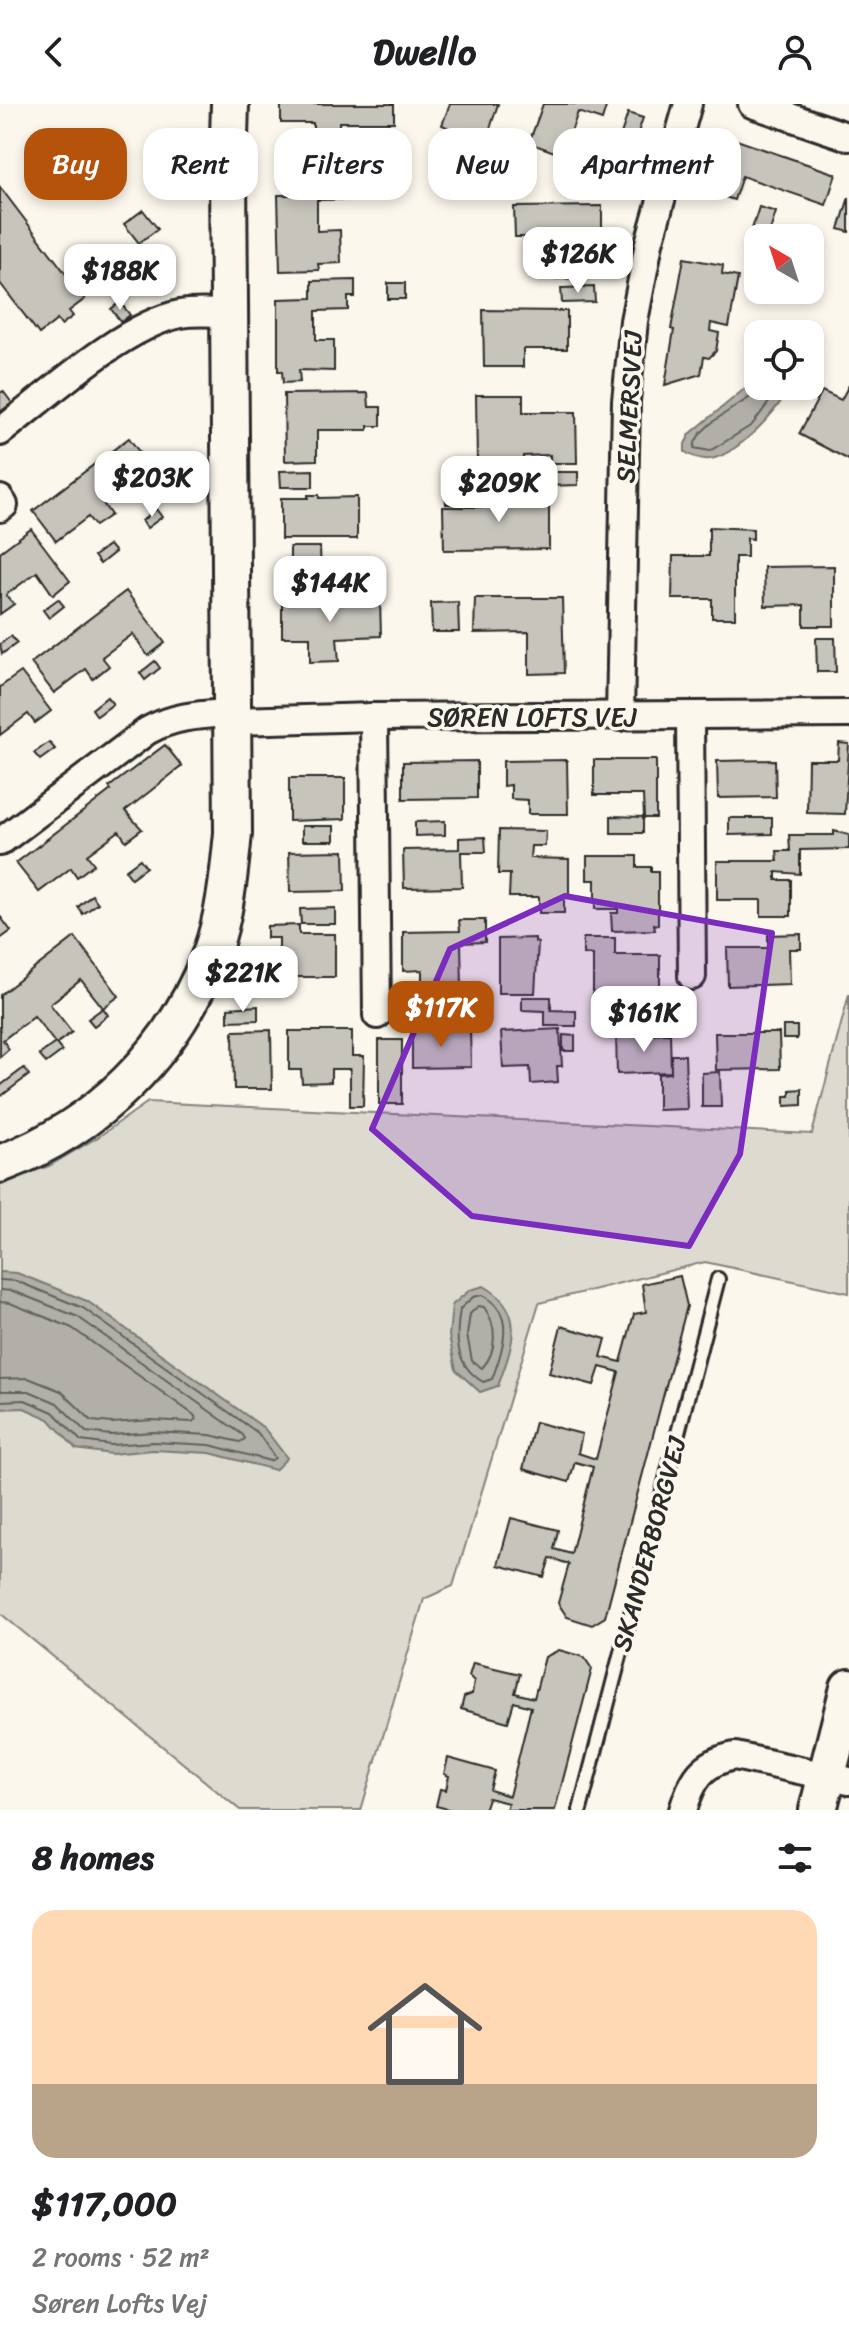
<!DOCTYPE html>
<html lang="en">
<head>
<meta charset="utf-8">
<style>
	:root { --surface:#fff; --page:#f2f2f2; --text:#202124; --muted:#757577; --accent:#b45309 }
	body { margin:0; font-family:Sriracha,sans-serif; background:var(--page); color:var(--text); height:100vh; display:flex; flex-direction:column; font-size:30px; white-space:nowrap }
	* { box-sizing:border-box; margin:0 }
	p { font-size:26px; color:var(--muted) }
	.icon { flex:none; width:44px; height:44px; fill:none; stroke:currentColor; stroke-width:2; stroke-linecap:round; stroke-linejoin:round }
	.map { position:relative; height:1706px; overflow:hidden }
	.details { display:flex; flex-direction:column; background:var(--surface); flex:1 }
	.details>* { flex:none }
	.top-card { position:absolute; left:24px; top:24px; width:802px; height:72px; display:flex; gap:16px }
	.needle { width:52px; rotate:321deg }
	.fabs { position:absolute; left:744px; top:120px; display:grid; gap:16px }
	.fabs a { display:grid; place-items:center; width:80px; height:80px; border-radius:16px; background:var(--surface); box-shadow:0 4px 12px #0003; font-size:40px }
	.price { position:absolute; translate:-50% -68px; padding:0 18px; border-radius:16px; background:#fff; color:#222; font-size:26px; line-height:52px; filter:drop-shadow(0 2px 4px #0008) }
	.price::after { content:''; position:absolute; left:50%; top:48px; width:24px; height:18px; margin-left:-12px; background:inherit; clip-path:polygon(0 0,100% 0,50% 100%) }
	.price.current { background:var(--accent); color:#fff }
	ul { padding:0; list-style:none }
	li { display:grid; align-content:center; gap:16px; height:424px; padding:0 32px }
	li span { display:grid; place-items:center; height:248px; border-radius:24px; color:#555 }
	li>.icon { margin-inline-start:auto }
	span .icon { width:144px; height:144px; fill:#fffc; stroke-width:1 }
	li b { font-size:34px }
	h2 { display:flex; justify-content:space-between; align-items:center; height:96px; padding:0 32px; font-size:34px }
	.chip { padding:0 28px; border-radius:24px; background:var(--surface); box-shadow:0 4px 12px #0003; font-size:28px; line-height:72px }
	.chip.current { background:var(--accent); color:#fff }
	header { display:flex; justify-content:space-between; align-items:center; height:104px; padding:0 32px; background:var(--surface); font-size:36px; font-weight:800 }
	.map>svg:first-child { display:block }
</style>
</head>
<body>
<header><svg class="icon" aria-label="back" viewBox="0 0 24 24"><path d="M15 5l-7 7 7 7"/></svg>Dwello<svg class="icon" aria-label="person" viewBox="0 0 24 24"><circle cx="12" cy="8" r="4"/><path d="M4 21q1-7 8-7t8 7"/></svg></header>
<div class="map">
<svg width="849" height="1706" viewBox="0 0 849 1706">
	<rect width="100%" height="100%" fill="#fbf7ec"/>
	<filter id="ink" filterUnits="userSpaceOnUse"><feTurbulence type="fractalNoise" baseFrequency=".0125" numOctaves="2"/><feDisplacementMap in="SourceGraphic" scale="16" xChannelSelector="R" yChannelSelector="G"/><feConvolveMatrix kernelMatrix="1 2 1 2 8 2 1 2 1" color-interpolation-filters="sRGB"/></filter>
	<g filter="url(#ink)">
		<!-- green -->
		<path fill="#dddad0" stroke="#84827e" stroke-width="2" d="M849 890V1189L705 1158 539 1199 453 1482 424 1495 361 1706H240L0 1509V1079L49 1062 98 1033 148 998 812 1030Z"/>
		<!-- water -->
		<g fill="#b1afa7" stroke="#7b7a75" stroke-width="2">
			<path d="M758 279V282H789C780 306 737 351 710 355 700 356 693 353 685 348V340L690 330 743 286Z"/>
			<path d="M0 1168 17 1169 87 1197 264 1324 287 1354 275 1366 210 1349 153 1346 111 1350 76 1345 49 1315 24 1304 0 1305Z"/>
			<path d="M484 1182C528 1207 512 1243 498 1282L480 1288 456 1266 449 1232 452 1201 470 1186Z"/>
		</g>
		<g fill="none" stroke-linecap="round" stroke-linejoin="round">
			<!-- shore -->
			<g stroke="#61605d" stroke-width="2">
				<path d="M765 282C749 298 695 320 694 344L710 347 752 321 781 282"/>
				<path d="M0 1176 16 1177 83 1204 258 1329 275 1354 270 1357 210 1341 153 1338 111 1341 81 1337 53 1308 25 1296 0 1297"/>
				<path d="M0 1186 13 1187 78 1213 243 1331 245 1335 240 1338 210 1331 153 1328 111 1331 86 1328 57 1299 29 1287H0"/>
				<path d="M482 1191C517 1208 503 1246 492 1275L483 1278C455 1261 455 1235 460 1205L473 1193Z"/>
				<path d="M0 1198 10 1199 72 1224 194 1311 196 1315 192 1318 152 1316 112 1319 92 1317 61 1287 28 1274 0 1275"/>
				<path d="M478 1202 484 1203C497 1221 498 1247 482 1264L472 1257 467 1231 470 1210Z"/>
			</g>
		</g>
		<!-- building -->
		<g fill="#c7c4bc" stroke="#2b2b2b" stroke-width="2">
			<path d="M281 0H394V18H339V47L313 48V19H281Z"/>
			<path d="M450 0H498L488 31 499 34 496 43 442 21Z"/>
			<path d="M543 0H607L602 16 578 8 563 51 529 39Z"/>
			<path d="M628 9 643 14 632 46 617 42Z"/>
			<path d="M722 31 836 70 826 101 742 72 734 96 703 86Z"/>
			<path d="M351 73 363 75V95L317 96V127L340 126 341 159 318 160 319 166 280 167 278 91H318V74Z"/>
			<path d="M0 83 85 195 69 207 73 212 61 221 57 216 39 230 0 179Z"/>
			<path d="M849 93V128L839 125Z"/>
			<path d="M602 102V132H583L584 174 548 175V133H515L514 103Z"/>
			<path d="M759 103 776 108 768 133 751 128Z"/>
			<path d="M143 106 158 125 139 139 124 120Z"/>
			<path d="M684 154 723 161 722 170 738 173 729 223 711 219 710 227 719 229 716 247 709 254 704 253 701 270 665 281 674 226 671 225Z"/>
			<path d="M355 176V193H348V206L316 207V236H334V267L299 266 300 278 283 279 282 267H278V195L312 194V177Z"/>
			<rect x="388" y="179" width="17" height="16"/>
			<path d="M594 183 595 198 562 199 561 184Z"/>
			<path d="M120 198 130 211 121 218 111 205Z"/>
			<path d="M483 206 567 207V245H523V263H484Z"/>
			<path d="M849 281V356L799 330 822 287 841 296Z"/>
			<path d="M3 287 12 299 0 308V289Z"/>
			<path d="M368 289 369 303H381V322H368V326H317V356L285 357 284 290Z"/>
			<path d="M476 291H523V308H576L577 359H550V351L523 352V357L477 358Z"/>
			<path d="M129 334 167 386 150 399 135 377 104 401 111 411 95 422 88 413 56 437 33 407Z"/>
			<path d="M313 366V383H281L280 367Z"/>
			<path d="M545 368H578V381L545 382Z"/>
			<path d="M498 381H532V402H549V445L444 446 443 403H498Z"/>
			<path d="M463 385 464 400H446L445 386Z"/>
			<path d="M308 391H319V394L357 393V435H281V394H308Z"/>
			<path d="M156 405 162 413 147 424 142 417Z"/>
			<path d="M709 423 753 425V435L747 434V453H735V514H712V495H672L673 452H709Z"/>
			<path d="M31 425 70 477 53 491 37 468 6 491 14 500 0 510V448Z"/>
			<path d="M109 441 115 448 100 460 94 452Z"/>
			<path d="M290 443H320L321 473H290Z"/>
			<path d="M834 462V522H804V501L765 502 764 463Z"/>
			<path d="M126 487 165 539 148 552 133 530 102 553 109 562 93 575 86 565 54 589 31 559Z"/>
			<path d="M475 494H562L564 569 529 570V528L474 529Z"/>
			<path d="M58 495 64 502 49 514 43 506Z"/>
			<path d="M380 497 381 532 337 534 339 557 310 558V533H282V498Z"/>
			<path d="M458 498 459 528H432L431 499Z"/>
			<path d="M11 532 17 539 2 550 0 540Z"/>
			<path d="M816 534H835L836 568H817Z"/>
			<path d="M155 557 160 564 145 576 140 569Z"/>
			<path d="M21 568 51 607 35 619 28 610 0 631V583Z"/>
			<path d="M107 593 113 600 97 612 92 605Z"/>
			<path d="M49 638 55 645 40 656 34 649Z"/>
			<path d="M839 639 849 640 845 710 807 709 808 656H838Z"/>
			<path d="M165 641 182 662 125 707 142 725 126 737 119 727 87 751 94 760 77 773 71 764 39 788 16 759 111 686 109 683Z"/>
			<path d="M567 656 568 710H528V696L511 695V681L503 682V657Z"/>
			<path d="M594 656H656V714H643V729H611V712L644 713 643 691H594Z"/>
			<path d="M775 656 776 693 718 694 717 657Z"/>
			<path d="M477 657V694L403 695V658Z"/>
			<path d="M289 674H345V715L289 717Z"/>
			<path d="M729 714H772V730L729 731Z"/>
			<path d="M445 717V731L415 732V718Z"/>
			<rect x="302" y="722" width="32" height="15"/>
			<path d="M499 726 546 727 545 742H531L530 754 569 755V793H564V809H539V793H509L510 770H498Z"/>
			<path d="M834 727 849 731V745L800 746V770L776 768V776H791V812H761V796H717V757H778L777 747H790L789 731H834Z"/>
			<path d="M485 733 486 748H461L462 783 404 784 403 746 459 745V734Z"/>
			<path d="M344 747 345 787 290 788 289 748Z"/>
			<path d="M587 752H637V763H651V768H658V821L654 820 655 826 612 827 611 809H618V805H595V776H587Z"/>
			<path d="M140 755 146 763 131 774 125 766Z"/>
			<path d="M92 791 98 799 83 810 78 803Z"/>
			<path d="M335 804V820H301L300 805Z"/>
			<path d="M0 812 11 827 0 835Z"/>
			<path d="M459 816H485V838L461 839 462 883 422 884V866L403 867V828L460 827Z"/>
			<path d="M299 821V830H335V873H279V834H267V822Z"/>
			<path d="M801 830V845H789L790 880 728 882 727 844H768V831Z"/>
			<path d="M75 833 119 892 103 904 108 911 94 922 88 915 103 904 81 876 50 900 72 928 56 940 62 947 46 959 39 951 55 939 34 912 3 936 9 945 0 953V891Z"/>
			<path d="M535 834V838L538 839 535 889H498V835Z"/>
			<path d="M583 834H615V851H660V890H639V900H603V890H593V851L583 850Z"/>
			<path d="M522 893H551V906L576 907V922H545V907L522 906Z"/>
			<path d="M258 902V916L228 917V904Z"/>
			<rect x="635" y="912" width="33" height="7"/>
			<rect x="783" y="922" width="14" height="13"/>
			<path d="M470 925 471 963 412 964V926Z"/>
			<path d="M560 925 562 962H557L558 978 531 980 530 963 503 964 501 928Z"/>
			<path d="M271 926 272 985H234L233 927Z"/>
			<path d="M289 927H352V952H364L363 1002H350V965H331V978L302 979 301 966H289Z"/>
			<path d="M670 929 671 968 617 970 616 931Z"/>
			<path d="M715 929H779L780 965 716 966Z"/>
			<path d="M563 931 575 932V947H563Z"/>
			<rect x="379" y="936" width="23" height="64"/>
			<path d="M671 951H685L687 1005 658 1006V970L671 969Z"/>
			<path d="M24 964 29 971 0 993V982Z"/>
			<path d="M720 968 721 1003H702V969Z"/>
			<path d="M802 985V1001L785 1002V992H790V986Z"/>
			<path d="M680 1172 687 1202 605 1513 592 1521 567 1513 558 1499 569 1460 550 1454 544 1473 498 1461 511 1414 558 1426 554 1445 571 1450 593 1363 575 1358 569 1378 523 1365 535 1318 582 1330 578 1349 596 1355 619 1268 600 1263 594 1281 549 1269 561 1222 606 1235 601 1253 621 1258 634 1210 646 1208 642 1180Z"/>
			<path d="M559 1546 584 1553 592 1565 555 1706H506L508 1699 488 1694 484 1706H452L436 1702 440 1685 446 1686 449 1672 444 1670 448 1654 495 1667 490 1686 509 1692 531 1603 514 1598 508 1618 461 1605 464 1593 472 1590 474 1577 469 1572 473 1559 520 1570 515 1589 534 1594 545 1553Z"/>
		</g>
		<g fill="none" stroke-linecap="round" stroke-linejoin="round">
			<defs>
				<path id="lane" d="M580 1706 718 1175"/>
				<g id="street">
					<path d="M752 0 849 33"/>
					<path d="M0 328C48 291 122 222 180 210 195 207 213 209 229 209"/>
					<path d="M0 395 4 401 0 404"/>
					<path d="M690 611 692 872"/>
					<path d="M374 613 377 911"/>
					<path d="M620 613 626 297 634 217 649 139 688 0"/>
					<path d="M232 617 374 613 849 610"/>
					<path d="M0 738 147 627C175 611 201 611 232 609"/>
					<path d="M683 1706C692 1676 702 1658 735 1652L849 1677"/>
				</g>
				<g id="secondary">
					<path d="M0 1060C98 1023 174 948 211 850 225 812 229 770 233 729L228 67 230 0"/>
					<path d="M818 1706 849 1584"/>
				</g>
			</defs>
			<!-- lane casing -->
			<use href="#lane" stroke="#2b2b2b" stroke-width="18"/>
			<!-- street casing -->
			<use href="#street" stroke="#2b2b2b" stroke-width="32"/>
			<!-- secondary casing -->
			<use href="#secondary" stroke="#2b2b2b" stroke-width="42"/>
			<!-- lane -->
			<use href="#lane" stroke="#fbf7ec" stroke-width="12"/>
			<!-- street -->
			<use href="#street" stroke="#fbf7ec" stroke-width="26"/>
			<!-- secondary -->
			<use href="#secondary" stroke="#fbf7ec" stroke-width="36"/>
		</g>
	</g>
	<!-- marked area -->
	<path fill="#7b2cbf" fill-opacity="0.2" stroke="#7b2cbf" stroke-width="6" stroke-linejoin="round" d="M565 792 772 829 740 1050 689 1142 472 1112 372 1025 450 845Z"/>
	<g text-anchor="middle" stroke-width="7" stroke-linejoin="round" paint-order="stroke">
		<!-- street labels -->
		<g font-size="26" fill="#2b2b2b" stroke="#fbf7ec">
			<text transform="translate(629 303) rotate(-87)" y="9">SELMERSVEJ</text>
			<text x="532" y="622">SØREN LOFTS VEJ</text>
			<text transform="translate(649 1440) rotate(-75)" y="9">SKANDERBORGVEJ</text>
		</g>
	</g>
</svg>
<div class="fabs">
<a><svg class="needle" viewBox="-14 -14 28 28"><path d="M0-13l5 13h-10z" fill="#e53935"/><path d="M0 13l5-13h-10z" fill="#757577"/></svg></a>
<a><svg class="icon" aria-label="locate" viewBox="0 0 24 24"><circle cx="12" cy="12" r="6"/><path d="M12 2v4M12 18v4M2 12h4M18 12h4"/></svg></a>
</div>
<b class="price" style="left:578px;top:191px">$126K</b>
<b class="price" style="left:120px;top:208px">$188K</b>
<b class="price" style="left:152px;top:415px">$203K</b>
<b class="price" style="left:499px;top:420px">$209K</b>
<b class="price" style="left:330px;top:520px">$144K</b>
<b class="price" style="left:243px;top:910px">$221K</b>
<b class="price current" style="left:441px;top:945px">$117K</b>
<b class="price" style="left:644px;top:950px">$161K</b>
<div class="top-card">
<a class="chip current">Buy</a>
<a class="chip">Rent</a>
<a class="chip">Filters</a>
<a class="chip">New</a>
<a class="chip">Apartment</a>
</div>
</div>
<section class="details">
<h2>8 homes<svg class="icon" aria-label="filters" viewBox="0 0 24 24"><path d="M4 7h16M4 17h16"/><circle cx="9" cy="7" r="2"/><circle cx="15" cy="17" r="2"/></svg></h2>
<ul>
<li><span style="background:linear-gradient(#ffd9b3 70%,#b9a48a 0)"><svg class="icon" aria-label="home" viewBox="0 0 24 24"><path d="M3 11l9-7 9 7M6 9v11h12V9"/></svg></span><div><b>$117,000</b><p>2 rooms · 52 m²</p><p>Søren Lofts Vej</p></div></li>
</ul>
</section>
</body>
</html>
